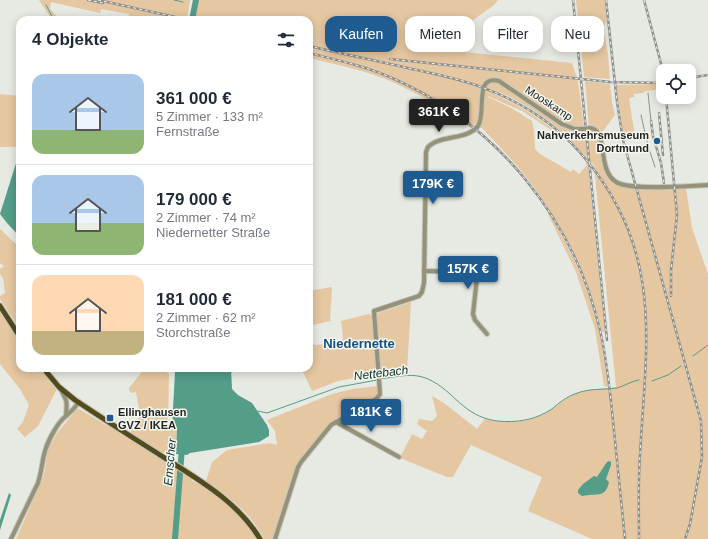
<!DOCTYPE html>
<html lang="de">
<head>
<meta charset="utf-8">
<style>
	:root { --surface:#fff; --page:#f2f2f3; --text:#1f2937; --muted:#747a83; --line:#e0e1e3; --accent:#1d5b91 }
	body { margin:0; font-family:Helvetica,sans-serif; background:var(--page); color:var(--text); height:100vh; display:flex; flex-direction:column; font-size:15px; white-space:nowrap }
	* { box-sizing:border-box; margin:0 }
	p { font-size:13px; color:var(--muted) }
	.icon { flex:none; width:22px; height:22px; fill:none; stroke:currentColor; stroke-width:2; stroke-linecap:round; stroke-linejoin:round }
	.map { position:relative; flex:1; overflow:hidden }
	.side { position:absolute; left:16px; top:16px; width:297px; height:356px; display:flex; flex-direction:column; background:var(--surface); border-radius:12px; box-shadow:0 2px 10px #0003 }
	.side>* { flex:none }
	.hud { position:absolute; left:325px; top:16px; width:323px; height:36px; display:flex; gap:8px }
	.tools { position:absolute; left:656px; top:64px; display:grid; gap:8px }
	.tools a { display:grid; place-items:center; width:40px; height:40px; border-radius:8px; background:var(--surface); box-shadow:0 2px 10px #0003; font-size:20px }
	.price { position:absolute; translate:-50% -34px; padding:0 9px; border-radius:4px; background:var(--accent); color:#fff; font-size:13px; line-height:26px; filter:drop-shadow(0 1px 2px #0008) }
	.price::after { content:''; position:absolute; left:50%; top:24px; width:12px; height:9px; margin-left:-6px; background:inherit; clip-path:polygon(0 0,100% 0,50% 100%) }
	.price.on { background:#222; color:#fff }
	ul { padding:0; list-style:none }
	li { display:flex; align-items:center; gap:12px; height:100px; padding:0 16px }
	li+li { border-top:1px solid var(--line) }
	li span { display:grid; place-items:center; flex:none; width:112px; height:80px; border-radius:12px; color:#555 }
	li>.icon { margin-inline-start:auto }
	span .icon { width:48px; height:48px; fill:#fffc; stroke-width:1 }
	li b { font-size:17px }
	h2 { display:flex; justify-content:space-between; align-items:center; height:48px; padding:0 16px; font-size:17px }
	.pill { padding:0 14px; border-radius:12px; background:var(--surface); box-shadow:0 2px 10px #0003; font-size:14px; line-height:36px }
	.pill.on { background:var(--accent); color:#fff }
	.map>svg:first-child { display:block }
</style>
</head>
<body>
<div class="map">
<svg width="708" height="539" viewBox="0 0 708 539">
	<rect width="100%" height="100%" fill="#e7e9e3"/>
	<!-- green -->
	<g fill="#e5c7a1">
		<path d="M39 0H190L187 20H128L129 14 101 9 100 13 51 2 50 9 60 20H52Z"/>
		<path d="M199 0H498L493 6 460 29 464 52 572 63 578 81 584 127 589 128 585 81 610 84 612 102 615 115 600 135 604 160 614 183 623 187 630 188H686L692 228 708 274V539H592L528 511 542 477 471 445 453 477H447L400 458 412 434 422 439 427 431 417 424 419 419 432 421 437 416 432 396 444 403 477 429 485 419C508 423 530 424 550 410 559 404 566 397 576 393 588 389 603 389 616 387L594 166C567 134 531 103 491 89L490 92C517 104 540 118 562 137L522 111 488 96V97L513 109 532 121 534 130 535 149 540 154 571 172 573 169 579 174 587 165 585 162 588 164 605 332H602C588 273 560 219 522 172 510 157 496 143 483 129L475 124 471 128C445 111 420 94 392 82 366 70 337 65 309 58V20H194Z"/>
		<path d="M576 0H605L607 21 603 28 608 54 610 79 584 77Z"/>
		<path d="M663 84V89L646 91 643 93 634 94V97L629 98 635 137 624 139 616 85Z"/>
		<path d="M0 94 20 96V147H0Z"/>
		<path d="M549 213C571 251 591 291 600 335 603 352 606 369 608 387L604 386 595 329 576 272 548 214Z"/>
		<path d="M0 229 20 248V329L0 299V296L5 293 3 278 0 274V269L4 266 0 263Z"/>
		<path d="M332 287 330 321 309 326V291Z"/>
		<path d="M411 302 407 371 376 374 338 381 312 391 302 370V368H309V353L313 345 342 343 343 336 341 321 369 314 372 316 381 312Z"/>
		<path d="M0 306 20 337V368H42L57 389 38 426 25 437 17 429 23 422 29 405 20 389 0 364Z"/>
		<path d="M145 368H162L169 374 168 430 174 429 177 426 175 468 191 475 192 481 204 485 240 512 260 539H16L44 475 48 448 58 432 76 410 79 409 106 425 129 435 140 415 136 392 132 393 129 391V388Z"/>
		<path d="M378 386 380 388 376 399 331 425 301 462 278 528 274 526 277 528 273 539H264C251 513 229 497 206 481L212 462 227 450 270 443 277 445 275 431 267 420 332 394 352 389Z"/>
	</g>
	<!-- water -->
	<g fill="#539d89">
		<path d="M18 157H20V237L7 223 0 214Z"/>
		<path d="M171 368H231L232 389 238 395 252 403 267 425 269 430V436L259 442 190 453 187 455 176 454 177 427 174 429 172 428 175 372Z"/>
		<path d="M609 461 611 462V465L606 479 609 482C606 496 600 494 589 495 586 495 584 496 582 496L578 493V490L583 484 594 476 597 477 607 462Z"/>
		<path d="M9 493 11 495 0 530V520Z"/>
	</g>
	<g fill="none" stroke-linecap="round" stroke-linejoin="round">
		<!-- stream -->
		<g stroke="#539d89" stroke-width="1">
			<path d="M174 0 183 2"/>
			<path d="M46 5 54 20"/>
			<path d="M693 356 708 345"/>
			<path d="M380 379C396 377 413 372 428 379 455 391 462 416 497 421 517 423 535 420 552 409 559 403 566 397 575 394 588 388 603 390 617 388 625 386 631 381 639 380"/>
			<path d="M652 381 668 375 681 366"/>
			<path d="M258 411 267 413 339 387 377 380"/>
		</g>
		<!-- river -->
		<g stroke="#539d89" stroke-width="6">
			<path d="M192 20 196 0"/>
			<path d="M175 539 182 447"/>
		</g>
		<defs>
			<g id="minor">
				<path d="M590 128C609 130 596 169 616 182 630 191 689 186 708 185"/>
				<path d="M424 271 470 272 476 275 477 278 473 314 475 320 487 334"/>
				<path d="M60 388C68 403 67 400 66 416"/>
				<path d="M336 422 399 457"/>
				<path d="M11 539 38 483C42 471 42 459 46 448 49 439 58 422 66 416 71 412 75 408 79 402"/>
				<path d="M275 539 298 467 301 462 331 425 376 399 380 394 374 311 419 296 422 292 424 283 426 152 428 147C439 135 468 140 478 126 487 113 473 74 499 81L562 124 575 129H583"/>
			</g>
			<g id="major">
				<path d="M0 306 20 337"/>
				<path d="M43 368 59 387 75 400C102 418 130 436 157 453 194 477 237 500 260 539"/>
			</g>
		</defs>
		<!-- minor casing -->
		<use href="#minor" stroke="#c4c6c0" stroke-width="6"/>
		<!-- major casing -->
		<use href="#major" stroke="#c4c6c0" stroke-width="7"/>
		<!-- minor -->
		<use href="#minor" stroke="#969278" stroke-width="4"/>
		<!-- major -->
		<use href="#major" stroke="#544b1a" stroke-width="5"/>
		<!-- tram -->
		<g stroke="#8e908c" stroke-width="1">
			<path d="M648 93 651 121"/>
			<path d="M641 115 648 146 655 167"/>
		</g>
		<defs>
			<g id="rail">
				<path d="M88 0 103 3"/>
				<path d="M98 0 189 20"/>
				<path d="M573 0 607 340"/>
				<path d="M606 0 617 102 623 140 701 421 702 457 690 524 685 539"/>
				<path d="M644 0 663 71"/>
				<path d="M309 46C343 54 378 61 412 69 436 74 460 79 484 88 524 103 561 128 588 162 664 255 646 345 640 455 638 483 639 511 639 539"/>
				<path d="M309 53C337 60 365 66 392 78 496 123 574 219 600 330 607 360 610 391 613 421 617 461 621 500 625 539"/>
				<path d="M390 59 610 82 663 83"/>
				<path d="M689 78 708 75"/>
				<path d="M666 97 677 215 671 270V296"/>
				<path d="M659 113 663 155"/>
				<path d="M651 121 653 136 661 163 664 183"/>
			</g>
		</defs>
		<!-- rail casing -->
		<use href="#rail" stroke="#8e908c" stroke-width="2.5"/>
		<!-- rail -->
		<use href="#rail" stroke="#f4f6f0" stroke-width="1" stroke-dasharray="3" stroke-linecap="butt"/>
		<defs>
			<path id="minor-bridge" d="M583 129 590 128"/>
		</defs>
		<!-- minor-bridge casing -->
		<use href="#minor-bridge" stroke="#c4c6c0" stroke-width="6" stroke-linecap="butt"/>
		<!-- minor-bridge -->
		<use href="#minor-bridge" stroke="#969278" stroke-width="4"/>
	</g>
	<!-- markers -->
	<g fill="#1d5b91" stroke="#f4f6f0" stroke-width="1.5">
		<circle cx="657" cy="141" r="4"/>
		<rect x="106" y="414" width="8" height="8" rx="2"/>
	</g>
	<g text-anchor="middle" stroke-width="3" stroke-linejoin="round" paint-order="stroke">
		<!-- street labels -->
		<g font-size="11" fill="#232422" stroke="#f4f6f0">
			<text transform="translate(549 103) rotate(33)" y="4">Mooskamp</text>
		</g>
		<!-- poi labels -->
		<g font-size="11" font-weight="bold" fill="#232422" stroke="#f4f6f0" text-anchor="end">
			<text x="649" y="139">Nahverkehrsmuseum<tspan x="649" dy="13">Dortmund</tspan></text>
			<text x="118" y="416" text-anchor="start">Ellinghausen<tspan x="118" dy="13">GVZ / IKEA</tspan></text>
		</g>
		<!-- water labels -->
		<g font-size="12" font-style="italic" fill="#0c3028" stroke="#f4f6f0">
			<text transform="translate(381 373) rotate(-7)" y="4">Nettebach</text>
			<text transform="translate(170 462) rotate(-85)" y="4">Emscher</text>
		</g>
		<!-- quarter labels -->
		<g font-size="13" font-weight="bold" fill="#164e7f" stroke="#f4f6f0">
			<text x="359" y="348">Niedernette</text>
		</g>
	</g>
</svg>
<div class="tools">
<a><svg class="icon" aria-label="locate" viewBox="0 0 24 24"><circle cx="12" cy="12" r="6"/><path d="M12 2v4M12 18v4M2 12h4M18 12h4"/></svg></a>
</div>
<b class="price on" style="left:439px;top:133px">361K €</b>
<b class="price" style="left:433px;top:205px">179K €</b>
<b class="price" style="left:468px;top:290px">157K €</b>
<b class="price" style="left:371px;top:433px">181K €</b>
<div class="hud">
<a class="pill on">Kaufen</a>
<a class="pill">Mieten</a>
<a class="pill">Filter</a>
<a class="pill">Neu</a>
</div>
<section class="side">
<h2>4 Objekte<svg class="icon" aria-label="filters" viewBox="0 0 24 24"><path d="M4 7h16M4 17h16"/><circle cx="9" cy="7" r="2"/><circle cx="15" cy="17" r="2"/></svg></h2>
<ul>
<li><span style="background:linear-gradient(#a9c7e8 70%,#8fb573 0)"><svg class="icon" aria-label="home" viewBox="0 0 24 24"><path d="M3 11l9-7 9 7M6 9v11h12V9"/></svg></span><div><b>361 000 €</b><p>5 Zimmer · 133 m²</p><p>Fernstraße</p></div></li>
<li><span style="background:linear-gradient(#a9c7e8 60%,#8fb573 0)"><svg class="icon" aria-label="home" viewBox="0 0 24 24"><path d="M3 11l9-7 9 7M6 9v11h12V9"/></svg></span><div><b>179 000 €</b><p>2 Zimmer · 74 m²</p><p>Niedernetter Straße</p></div></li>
<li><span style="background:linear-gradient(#ffd9b3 70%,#c2b280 0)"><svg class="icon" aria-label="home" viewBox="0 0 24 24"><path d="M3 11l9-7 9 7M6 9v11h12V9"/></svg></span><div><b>181 000 €</b><p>2 Zimmer · 62 m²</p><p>Storchstraße</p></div></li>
</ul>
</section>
</div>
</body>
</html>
